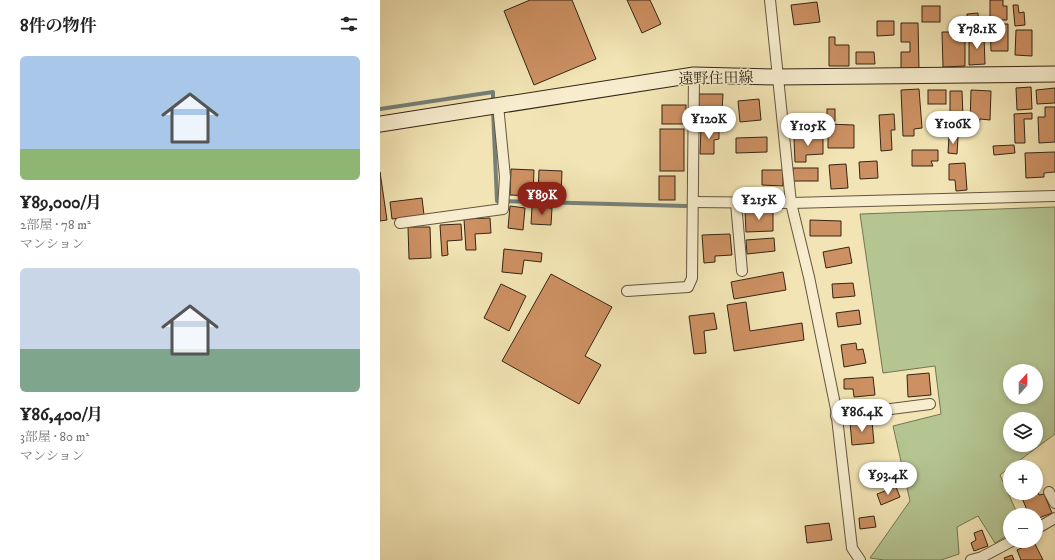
<!DOCTYPE html>
<html lang="ja">
<head>
<meta charset="utf-8">
<style>
	:root { --surface:#fff; --page:#f2f2f2; --text:#222; --muted:#767676; --accent:#8f2418 }
	body { margin:0; font-family:"IM FELL DW Pica","Noto Serif JP",serif; background:var(--page); color:var(--text); height:100vh; display:flex; flex-direction:column; font-size:15px; white-space:nowrap }
	* { box-sizing:border-box; margin:0 }
	p { font-size:13px; color:var(--muted) }
	.icon { flex:none; width:22px; height:22px; fill:none; stroke:currentColor; stroke-width:2; stroke-linecap:round; stroke-linejoin:round }
	.map { position:relative; flex:1; overflow:hidden }
	.panel { display:flex; flex-direction:column; background:var(--surface); width:380px }
	.panel>* { flex:none }
	.needle { width:26px; rotate:21deg }
	.tools { position:absolute; left:623px; top:364px; display:grid; gap:8px }
	.tools a { display:grid; place-items:center; width:40px; height:40px; border-radius:50%; background:var(--surface); box-shadow:0 2px 6px #0003; font-size:20px }
	.price { position:absolute; translate:-50% -34px; padding:0 9px; border-radius:14px; background:#fff; color:#222; font-size:13px; line-height:26px; filter:drop-shadow(0 1px 2px #0008) }
	.price::after { content:''; position:absolute; left:50%; top:24px; width:12px; height:9px; margin-left:-6px; background:inherit; clip-path:polygon(0 0,100% 0,50% 100%) }
	.price.current { background:var(--accent); color:#fff }
	ul { padding:0; list-style:none }
	li { display:grid; align-content:center; gap:8px; height:212px; padding:0 20px }
	li span { display:grid; place-items:center; height:124px; border-radius:6px; color:#555 }
	li>.icon { margin-inline-start:auto }
	span .icon { width:72px; height:72px; fill:#fffc; stroke-width:1 }
	li b { font-size:17px }
	h2 { display:flex; justify-content:space-between; align-items:center; height:48px; padding:0 20px; font-size:17px }
	main { display:flex; flex:1; min-height:0 }
	.map>svg:first-child { display:block }
</style>
</head>
<body>
<main>
<section class="panel">
<h2>8件の物件<svg class="icon" aria-label="filters" viewBox="0 0 24 24"><path d="M4 7h16M4 17h16"/><circle cx="9" cy="7" r="2"/><circle cx="15" cy="17" r="2"/></svg></h2>
<ul>
<li><span style="background:linear-gradient(#a9c7e8 75%,#8fb573 0)"><svg class="icon" aria-label="home" viewBox="0 0 24 24"><path d="M3 11l9-7 9 7M6 9v11h12V9"/></svg></span><div><b>¥89,000/月</b><p>2部屋 · 78 m²</p><p>マンション</p></div></li>
<li><span style="background:linear-gradient(#c9d6e8 65%,#7fa58c 0)"><svg class="icon" aria-label="home" viewBox="0 0 24 24"><path d="M3 11l9-7 9 7M6 9v11h12V9"/></svg></span><div><b>¥86,400/月</b><p>3部屋 · 80 m²</p><p>マンション</p></div></li>
</ul>
</section>
<div class="map">
<svg width="675" height="560" viewBox="0 0 675 560">
	<rect width="100%" height="100%" fill="#f2e4b4"/>
	<filter id="stains"><feTurbulence type="fractalNoise" baseFrequency=".005" numOctaves="4"/><feColorMatrix values="0 0 0 0 .2 0 0 0 0 .09 0 0 0 0 .02 0 0 0 .5 -.17"/></filter>
	<radialGradient id="worn" r=".72"><stop offset=".6" stop-color="#630" stop-opacity="0"/><stop offset="1" stop-color="#630" stop-opacity=".3"/></radialGradient>
	<!-- green -->
	<path fill="#b4c592" stroke="#747554" fill-rule="evenodd" d="M675 207V434L620 475 638 515H630V534L615 543 598 516 577 527 579 554 561 560H504L490 558 530 501 513 426 561 414 555 366 503 373 480 214ZM630 371H656V397H630ZM630 419H656V445H630Z"/>
	<g fill="none" stroke-linecap="round" stroke-linejoin="round">
		<!-- stream -->
		<g stroke="#758077" stroke-width="4">
			<path d="M0 109 113 92V103"/>
			<path d="M113 110 117 201 306 206"/>
		</g>
	</g>
	<!-- building -->
	<g fill="#cc9062" stroke="#352516">
		<path d="M150 0H192L216 59 154 85 124 11Z"/>
		<path d="M247 0H270L281 24 262 33Z"/>
		<path d="M610 0H623V6H627V20H610Z"/>
		<path d="M437 2 440 22 414 25 411 5Z"/>
		<path d="M633 5H638L639 13 644 12 645 25 635 26Z"/>
		<rect x="542" y="6" width="18" height="16"/>
		<path d="M598 13 599 30 588 31 587 14Z"/>
		<path d="M497 21H514V35L497 36Z"/>
		<path d="M521 23H538L539 69H521V52H530V42H521Z"/>
		<path d="M610 24H628V51H611Z"/>
		<path d="M636 30H652V56L635 55Z"/>
		<path d="M562 32H577V41H585V66L563 67Z"/>
		<path d="M589 35H604L605 64 589 65Z"/>
		<path d="M449 37H455V45H469V66H449Z"/>
		<path d="M476 52H494L495 64H476Z"/>
		<path d="M651 87 652 109 637 110 636 88Z"/>
		<path d="M675 88V103L657 104 656 90Z"/>
		<path d="M539 89 542 128 534 129V136H523L521 90Z"/>
		<rect x="548" y="90" width="18" height="14"/>
		<path d="M591 90 611 91 610 120 600 119 599 126H590Z"/>
		<path d="M570 91H582L583 117H570Z"/>
		<path d="M319 94H343L342 111H350L353 123H329V113H319Z"/>
		<path d="M379 99 381 120 360 122 358 101Z"/>
		<rect x="282" y="105" width="24" height="19"/>
		<path d="M665 107H675V142L659 143 658 117H665Z"/>
		<rect x="447" y="109" width="8" height="12"/>
		<path d="M652 113V119H644L645 143H635L634 114Z"/>
		<path d="M514 114 515 130H511L512 150 501 151 499 115Z"/>
		<path d="M427 119 444 120 443 131 427 130Z"/>
		<path d="M448 124 474 125V148H448Z"/>
		<path d="M321 127 339 128V139L334 140V154H320Z"/>
		<rect x="280" y="129" width="24" height="42"/>
		<path d="M443 136V154L426 155V162H415L414 138Z"/>
		<path d="M569 136 578 137 577 154 568 153Z"/>
		<path d="M387 137V152L356 153V138Z"/>
		<path d="M634 145 635 153 614 155 613 146Z"/>
		<path d="M532 150H558V161H551L553 166H532Z"/>
		<path d="M675 152V172L664 173V177L646 178 645 153Z"/>
		<path d="M497 161 498 178 480 179 479 162Z"/>
		<path d="M585 163 587 190 576 191 575 180H569V164Z"/>
		<path d="M466 164 468 188 451 189 449 165Z"/>
		<rect x="413" y="168" width="25" height="13"/>
		<path d="M131 169 154 170 153 196 130 195Z"/>
		<path d="M159 170 182 171 181 197 158 196Z"/>
		<path d="M382 170H403V186L382 185Z"/>
		<path d="M0 172 7 220 0 221Z"/>
		<rect x="279" y="176" width="16" height="24"/>
		<path d="M42 198 44 215 12 219 10 202Z"/>
		<path d="M130 206 145 208 143 230 128 228Z"/>
		<path d="M152 207 172 208 171 225 151 224Z"/>
		<path d="M393 210V231L366 232 365 211Z"/>
		<path d="M110 218 111 233 95 234 96 250H86L84 219Z"/>
		<path d="M430 220 461 221V236H430Z"/>
		<path d="M81 224 82 240 67 241 68 255 62 256 60 225Z"/>
		<path d="M28 227H50L51 258 29 259Z"/>
		<path d="M350 234 352 255 335 256V262L324 263 322 235Z"/>
		<path d="M394 238 395 251 367 254 366 240Z"/>
		<path d="M469 247 472 263 446 268 443 252Z"/>
		<path d="M124 249 162 253 161 262 144 260 142 274 122 272Z"/>
		<path d="M403 272 406 290 354 299 351 282Z"/>
		<path d="M171 274 232 307 205 356 221 365 199 404 122 361Z"/>
		<path d="M473 283 475 296 453 298 452 284Z"/>
		<path d="M121 284 146 296 129 331 104 318Z"/>
		<path d="M366 302 370 331 422 323 424 340 354 351 347 305Z"/>
		<path d="M479 310 481 324 458 327 456 313Z"/>
		<path d="M334 313 337 329 324 331 326 353 314 354 309 316Z"/>
		<path d="M476 343 477 350 483 349 486 363 464 367 461 345Z"/>
		<path d="M549 373 551 395 528 397 527 375Z"/>
		<path d="M493 377 495 395 474 397 473 389H464V379Z"/>
		<path d="M492 421 494 443 472 445 470 422Z"/>
		<path d="M516 487 520 497 501 505 497 494Z"/>
		<path d="M656 487 659 495 664 494 672 513 656 519V515H649L640 493H656Z"/>
		<path d="M494 516 496 527 480 529 479 518Z"/>
		<path d="M449 523 452 540 427 543 425 526Z"/>
		<path d="M602 530 608 546 594 551 591 543 596 540 594 533Z"/>
		<path d="M654 542 663 560H641L637 550Z"/>
		<path d="M632 555 634 560H625L624 558Z"/>
	</g>
	<g fill="none" stroke-linecap="round" stroke-linejoin="round">
		<defs>
			<g id="minor">
				<path d="M390 0 411 203 429 277 456 409 472 548 480 560"/>
				<path d="M313 202 411 203 675 196"/>
				<path d="M356 203 362 271"/>
				<path d="M20 223 123 209 125 177 118 105"/>
				<path d="M247 291 308 287 312 278 314 75"/>
				<path d="M456 416 550 404"/>
				<path d="M669 492 675 503"/>
				<path d="M656 529 675 518"/>
				<path d="M591 560 602 557 632 541"/>
			</g>
			<path id="secondary" d="M0 124 314 75 397 77 675 74"/>
		</defs>
		<!-- minor casing -->
		<use href="#minor" stroke="#64553e" stroke-width="12"/>
		<!-- secondary casing -->
		<use href="#secondary" stroke="#352516" stroke-width="17"/>
		<!-- minor -->
		<use href="#minor" stroke="#f7edce" stroke-width="10"/>
		<!-- secondary -->
		<use href="#secondary" stroke="#f7edce" stroke-width="15"/>
	</g>
	<g text-anchor="middle" stroke-width="3" stroke-linejoin="round" paint-order="stroke">
		<!-- street labels -->
		<g font-size="15" fill="#352516" stroke="#f7edce">
			<text transform="translate(336 78) rotate(-1)" y="5">遠野住田線</text>
		</g>
	</g>
	<rect width="100%" height="100%" filter="url(#stains)"/>
	<rect width="100%" height="100%" fill="url(#worn)"/>
</svg>
<div class="tools">
<a><svg class="needle" viewBox="-14 -14 28 28"><path d="M0-13l5 13h-10z" fill="#e53935"/><path d="M0 13l5-13h-10z" fill="#767676"/></svg></a>
<a><svg class="icon" aria-label="layers" viewBox="0 0 24 24"><path d="M12 4l9 5-9 5-9-5zM3 14l9 5 9-5"/></svg></a>
<a>+</a>
<a>−</a>
</div>
<b class="price" style="left:597px;top:50px">¥78.1K</b>
<b class="price" style="left:329px;top:140px">¥120K</b>
<b class="price" style="left:573px;top:145px">¥106K</b>
<b class="price" style="left:428px;top:147px">¥105K</b>
<b class="price current" style="left:162px;top:216px">¥89K</b>
<b class="price" style="left:379px;top:221px">¥215K</b>
<b class="price" style="left:482px;top:433px">¥86.4K</b>
<b class="price" style="left:508px;top:496px">¥93.4K</b>
</div>
</main>
</body>
</html>
